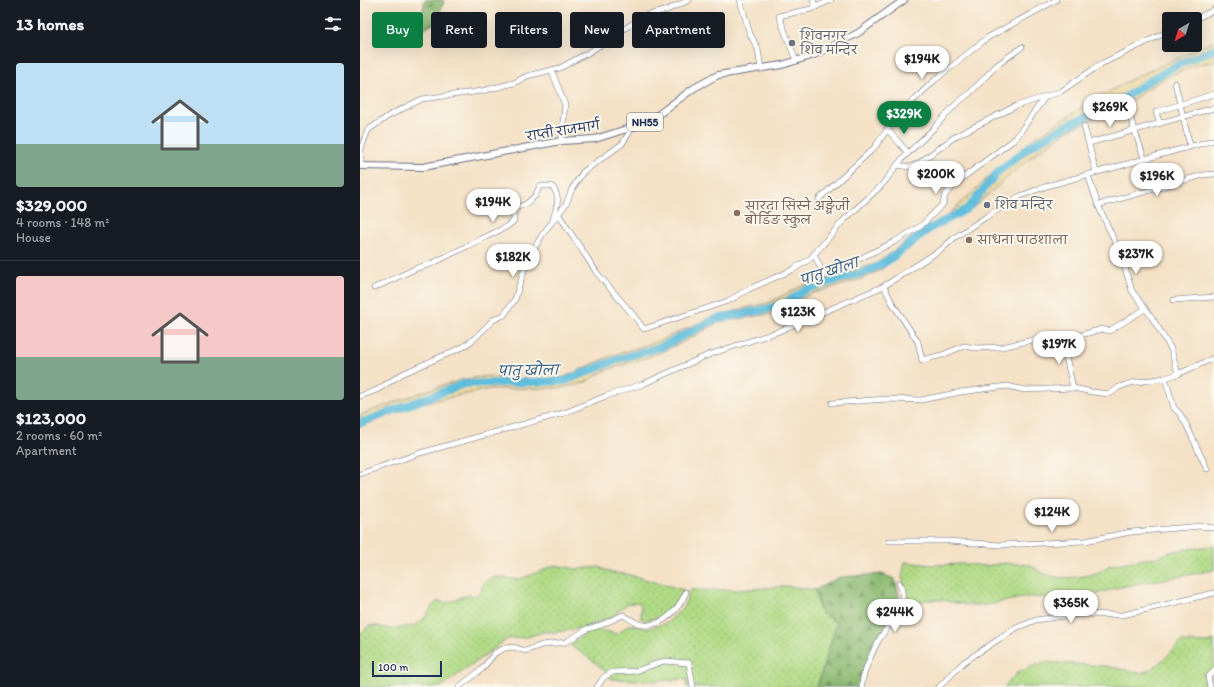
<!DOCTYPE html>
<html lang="en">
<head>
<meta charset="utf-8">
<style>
	:root { --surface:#171b24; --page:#20242c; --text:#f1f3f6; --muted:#9ea1a6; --line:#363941; --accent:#0b8043 }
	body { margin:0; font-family:Itim,"Playpen Sans Deva",sans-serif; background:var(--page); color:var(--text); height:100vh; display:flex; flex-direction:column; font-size:15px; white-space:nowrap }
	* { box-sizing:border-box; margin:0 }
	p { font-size:13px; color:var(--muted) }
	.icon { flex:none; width:22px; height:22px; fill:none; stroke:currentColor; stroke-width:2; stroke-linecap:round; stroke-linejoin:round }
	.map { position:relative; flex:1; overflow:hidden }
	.sheet { display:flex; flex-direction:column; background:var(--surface); width:360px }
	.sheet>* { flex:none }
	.banner { position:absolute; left:12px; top:12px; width:380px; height:36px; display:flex; gap:8px }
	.needle { width:26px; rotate:219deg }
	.buttons { position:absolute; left:802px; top:12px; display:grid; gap:8px }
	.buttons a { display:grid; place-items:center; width:40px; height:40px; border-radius:4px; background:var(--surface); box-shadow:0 4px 16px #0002; font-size:20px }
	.scale { position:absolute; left:12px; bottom:10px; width:70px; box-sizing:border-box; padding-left:4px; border:2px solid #1b2f5e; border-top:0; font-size:11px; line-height:14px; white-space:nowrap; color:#1b2f5e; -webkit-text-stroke:3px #fbf7ec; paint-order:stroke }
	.price { position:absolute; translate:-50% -34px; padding:0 9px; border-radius:14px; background:#fff; color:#222; font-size:13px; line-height:26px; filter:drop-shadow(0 1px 2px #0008) }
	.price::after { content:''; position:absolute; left:50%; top:24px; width:12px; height:9px; margin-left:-6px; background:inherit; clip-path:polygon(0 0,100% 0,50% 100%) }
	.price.selected { background:var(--accent); color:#fff }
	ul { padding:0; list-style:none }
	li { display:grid; align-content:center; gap:8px; height:212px; padding:0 16px }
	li+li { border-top:1px solid var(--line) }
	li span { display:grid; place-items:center; height:124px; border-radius:4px; color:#555 }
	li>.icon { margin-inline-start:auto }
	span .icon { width:72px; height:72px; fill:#fffc; stroke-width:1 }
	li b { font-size:17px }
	h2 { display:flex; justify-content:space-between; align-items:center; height:48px; padding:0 16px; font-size:17px }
	.tag { padding:0 14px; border-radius:4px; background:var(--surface); box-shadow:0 4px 16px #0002; font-size:14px; line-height:36px }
	.tag.selected { background:var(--accent); color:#fff }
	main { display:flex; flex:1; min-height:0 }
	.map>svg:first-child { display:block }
</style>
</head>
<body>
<main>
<section class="sheet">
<h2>13 homes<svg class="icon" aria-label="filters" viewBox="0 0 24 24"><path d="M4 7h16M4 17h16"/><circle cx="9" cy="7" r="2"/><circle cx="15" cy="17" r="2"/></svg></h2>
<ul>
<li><span style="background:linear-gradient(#bfe0f5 65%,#7fa58c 0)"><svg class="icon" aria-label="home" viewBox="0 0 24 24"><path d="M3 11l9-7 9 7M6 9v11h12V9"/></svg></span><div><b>$329,000</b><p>4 rooms · 148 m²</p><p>House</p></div></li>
<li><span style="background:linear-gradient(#f6c9c9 65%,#7fa58c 0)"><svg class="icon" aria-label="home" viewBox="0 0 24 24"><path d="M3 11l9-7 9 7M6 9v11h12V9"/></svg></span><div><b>$123,000</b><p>2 rooms · 60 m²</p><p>Apartment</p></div></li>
</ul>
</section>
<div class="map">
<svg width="854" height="687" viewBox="0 0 854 687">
	<defs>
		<pattern id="grass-dots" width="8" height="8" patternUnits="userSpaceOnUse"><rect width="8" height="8" fill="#b0da85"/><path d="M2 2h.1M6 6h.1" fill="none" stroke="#97bb75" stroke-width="1.8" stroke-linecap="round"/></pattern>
		<pattern id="forest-firs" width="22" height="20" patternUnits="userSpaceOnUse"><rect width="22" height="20" fill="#8cba72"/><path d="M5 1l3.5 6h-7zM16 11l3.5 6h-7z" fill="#729861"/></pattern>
		<pattern id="sand-dots" width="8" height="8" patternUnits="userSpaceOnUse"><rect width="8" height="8" fill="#eeda9e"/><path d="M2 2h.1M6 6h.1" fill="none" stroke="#ccbb8a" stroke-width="1.8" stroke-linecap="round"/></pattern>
	</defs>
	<rect width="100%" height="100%" fill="#fbf7ec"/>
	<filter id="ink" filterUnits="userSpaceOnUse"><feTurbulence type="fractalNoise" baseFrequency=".025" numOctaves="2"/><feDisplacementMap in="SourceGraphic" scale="8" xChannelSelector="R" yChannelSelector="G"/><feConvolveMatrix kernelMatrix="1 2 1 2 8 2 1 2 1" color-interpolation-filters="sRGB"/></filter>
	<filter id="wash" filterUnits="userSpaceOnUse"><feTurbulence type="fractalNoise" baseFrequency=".012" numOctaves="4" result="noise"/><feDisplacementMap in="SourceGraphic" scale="16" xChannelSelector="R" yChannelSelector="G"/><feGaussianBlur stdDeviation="0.9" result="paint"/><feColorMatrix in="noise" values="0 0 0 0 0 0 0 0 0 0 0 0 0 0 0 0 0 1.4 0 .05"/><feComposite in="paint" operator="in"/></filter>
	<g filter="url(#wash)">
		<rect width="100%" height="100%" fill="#f4e1c6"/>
		<!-- grass -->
		<g fill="url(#grass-dots)" stroke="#668472">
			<path d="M851 546H854V570L760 587 733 595 697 598 666 597 627 605H607L582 600H567L544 605 547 595 542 577 545 562 572 565 604 564 626 566 643 563 671 565 682 573 699 578 720 577 737 573 750 565 797 557 814 551Z"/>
			<path d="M195 565 217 569 239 567 252 573 266 574 324 590 319 601 307 616 284 621 281 618V606L279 602 267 604 252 617 222 628 196 632H183L167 637 147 639 81 687H0V634L9 626H17L31 629 54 626 64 619 73 605 78 601C90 605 94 600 104 596 109 594 114 598 119 593 123 588 123 581 130 579 140 574 147 580 157 579 164 579 188 568 195 565Z"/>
			<path d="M427 586 455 590 460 612 477 623 457 687H327L326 679 295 681 251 679C242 665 224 655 210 645L227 632 236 629 258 634 268 625H277L285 629 307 623 324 606 330 590H379Z"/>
			<path d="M854 640V667L848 673V687H644L658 672 684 662 745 666 781 673 789 670 803 660 821 642 847 643Z"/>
		</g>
		<!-- forest -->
		<g fill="url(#forest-firs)" stroke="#547468">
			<path d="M65 0H83L84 2 75 23 53 35 60 22Z"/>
			<path d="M522 574 535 579 539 595 538 603 505 667 499 687H457L477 623 460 612 455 590 480 577Z"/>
		</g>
		<!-- sand -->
		<path fill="url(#sand-dots)" stroke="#84847e" d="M854 41V62L838 64 803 79 766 104 707 131 667 160 614 207 566 233 521 270 502 279 450 294 424 309 410 314 359 322 325 341 294 355 244 371 224 383 201 388 130 389 63 403 0 427V415L68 390 105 379 130 376 143 378 182 379 204 377 251 356 299 341 350 318 385 308 408 303 448 283 516 264 558 233 587 216 635 171 672 140 732 101 770 80Z"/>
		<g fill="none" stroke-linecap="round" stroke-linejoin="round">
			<!-- river -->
			<path stroke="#5fbddd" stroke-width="8" d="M0 423 104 384 205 381 259 359 301 347 356 319 407 309 425 303 447 289 506 272 526 262 569 229 607 209 639 171 671 146 706 126 756 103 792 79 822 63 854 49"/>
		</g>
	</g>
	<g filter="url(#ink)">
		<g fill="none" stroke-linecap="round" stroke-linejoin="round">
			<defs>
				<g id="minor">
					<path d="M380 0 390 34 398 49 401 69"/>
					<path d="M453 0 456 7"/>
					<path d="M835 19 854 10"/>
					<path d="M436 61 419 16 451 9 471 0"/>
					<path d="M192 71 205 105 201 141"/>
					<path d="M815 83 830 146"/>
					<path d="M767 108 784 158"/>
					<path d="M800 124 796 112 854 94"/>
					<path d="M724 126 736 172"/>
					<path d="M527 129 548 153"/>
					<path d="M729 143 854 108"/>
					<path d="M537 165 550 167 559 163 596 136 656 106 700 92 741 64 809 31"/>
					<path d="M1 166V149L8 130 30 115 62 99 122 91 154 83 167 76 200 68 233 50 282 17 307 10 329 0"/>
					<path d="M728 175 738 205 761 255 772 291 791 316 811 349 818 374"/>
					<path d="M459 199 514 148 537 116 575 80 627 38 696 0"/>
					<path d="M738 205 843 175 854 174"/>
					<path d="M199 215 237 273 274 316 284 329 368 301 389 289 432 270 450 259 484 220 522 185 542 159 571 131 595 105 610 93 637 65 662 47"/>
					<path d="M454 254 464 276 534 242 561 226 583 204 585 195 597 182 655 139 685 97"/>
					<path d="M524 286 531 301 558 342 562 360 582 355 604 346 616 348 642 347 690 336 707 339 742 329 749 331 785 309"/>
					<path d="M14 288 57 268 71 264 146 227 154 221 153 209 166 204 175 196 180 186H192C202 199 196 206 193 220"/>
					<path d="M814 300 854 297"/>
					<path d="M702 339 713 388"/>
					<path d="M805 378 814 408 820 414 826 424 847 469"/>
					<path d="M0 396 17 390 42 374 103 347 114 339 133 320 144 315 155 299 167 261 182 235 206 204 212 189 223 172 262 144 273 127"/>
					<path d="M472 403 527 399 561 400 601 392 647 386 665 390 713 388 732 392 750 394 759 387 771 383 805 378 818 374 854 358"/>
					<path d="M0 474 60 453 204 413 246 396 283 384 348 355 417 332 524 286 582 249 594 238 626 217 660 196 687 186 854 140"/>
					<path d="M529 541H588L640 545 725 541 771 532 841 526 854 528"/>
					<path d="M99 687 122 669 135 653 145 648 154 647 165 651 182 645 206 642 227 629 241 625 263 615C269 618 276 624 283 625 303 627 319 609 326 592"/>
					<path d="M237 687 244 677 253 672 276 671 304 661 329 663 333 687"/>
					<path d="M502 687C500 678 515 646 520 638 530 622 551 603 539 583"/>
					<path d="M579 687 604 662 656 628 676 620 719 614 763 615 854 593"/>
					<path d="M850 687 848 677 854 671"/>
				</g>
				<path id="major" d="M0 166 63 167 201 141 235 139 273 127 295 117 334 88 358 75 422 65 454 55 498 33 544 0"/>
			</defs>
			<!-- minor casing -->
			<use href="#minor" stroke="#676d82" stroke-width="6"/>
			<!-- major casing -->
			<use href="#major" stroke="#676d82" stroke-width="8"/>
			<!-- minor -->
			<use href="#minor" stroke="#fff" stroke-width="5"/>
			<!-- major -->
			<use href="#major" stroke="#fff" stroke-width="6"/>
		</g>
	</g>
	<!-- markers -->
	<g fill="#6b7280" stroke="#fbf7ec" stroke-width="1.5">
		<circle cx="432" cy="43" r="4"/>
		<circle cx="627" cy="205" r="4"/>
	</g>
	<g fill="#8d6e63" stroke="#fbf7ec" stroke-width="1.5">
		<circle cx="377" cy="213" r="4"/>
		<circle cx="609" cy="240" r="4"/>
	</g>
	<g text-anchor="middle" stroke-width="4" stroke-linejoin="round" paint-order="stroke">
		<!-- shield labels -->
		<rect fill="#fbf7ec" stroke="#5e6b89" stroke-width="1" x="267" y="113" width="36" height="18" rx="3"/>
		<g font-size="11" font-weight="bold" fill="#1b2f5e">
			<text x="285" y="126">NH55</text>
		</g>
		<!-- worship labels -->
		<g font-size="12" fill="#5b616d" stroke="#fbf7ec" text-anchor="start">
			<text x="440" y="40">शिवनगर<tspan x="440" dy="14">शिव मन्दिर</tspan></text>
			<text x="635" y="209">शिव मन्दिर</text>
		</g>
		<!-- street labels -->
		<g font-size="12" fill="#1b2f5e" stroke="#fbf7ec">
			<text transform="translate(203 131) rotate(-9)" y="4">राप्ती राजमार्ग</text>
		</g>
		<!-- education labels -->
		<g font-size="12" fill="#785e54" stroke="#fbf7ec" text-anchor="start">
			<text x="385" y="210">सारदा सिस्ने अङ्ग्रेजी<tspan x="385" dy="14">बोर्डिङ स्कुल</tspan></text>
			<text x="617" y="244">साधना पाठशाला</text>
		</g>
		<!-- water labels -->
		<g font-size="13" font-style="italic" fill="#2f5a84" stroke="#fbf7ec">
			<text transform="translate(469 271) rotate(-18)" y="5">पातु खोला</text>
			<text transform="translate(168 370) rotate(-1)" y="5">पातु खोला</text>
		</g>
	</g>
</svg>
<div class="buttons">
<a><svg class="needle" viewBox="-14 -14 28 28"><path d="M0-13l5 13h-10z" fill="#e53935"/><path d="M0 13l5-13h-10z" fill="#9ea1a6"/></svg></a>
</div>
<div class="scale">100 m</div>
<b class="price" style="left:562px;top:80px">$194K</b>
<b class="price" style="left:750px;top:128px">$269K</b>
<b class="price selected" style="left:544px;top:135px">$329K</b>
<b class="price" style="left:576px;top:195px">$200K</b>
<b class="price" style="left:797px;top:197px">$196K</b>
<b class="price" style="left:133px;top:223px">$194K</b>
<b class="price" style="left:776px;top:275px">$237K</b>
<b class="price" style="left:153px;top:278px">$182K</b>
<b class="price" style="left:438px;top:333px">$123K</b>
<b class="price" style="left:699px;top:365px">$197K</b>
<b class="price" style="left:692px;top:533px">$124K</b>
<b class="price" style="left:711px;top:624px">$365K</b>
<b class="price" style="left:535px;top:633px">$244K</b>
<div class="banner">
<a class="tag selected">Buy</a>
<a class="tag">Rent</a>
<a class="tag">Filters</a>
<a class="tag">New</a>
<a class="tag">Apartment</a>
</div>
</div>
</main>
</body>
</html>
